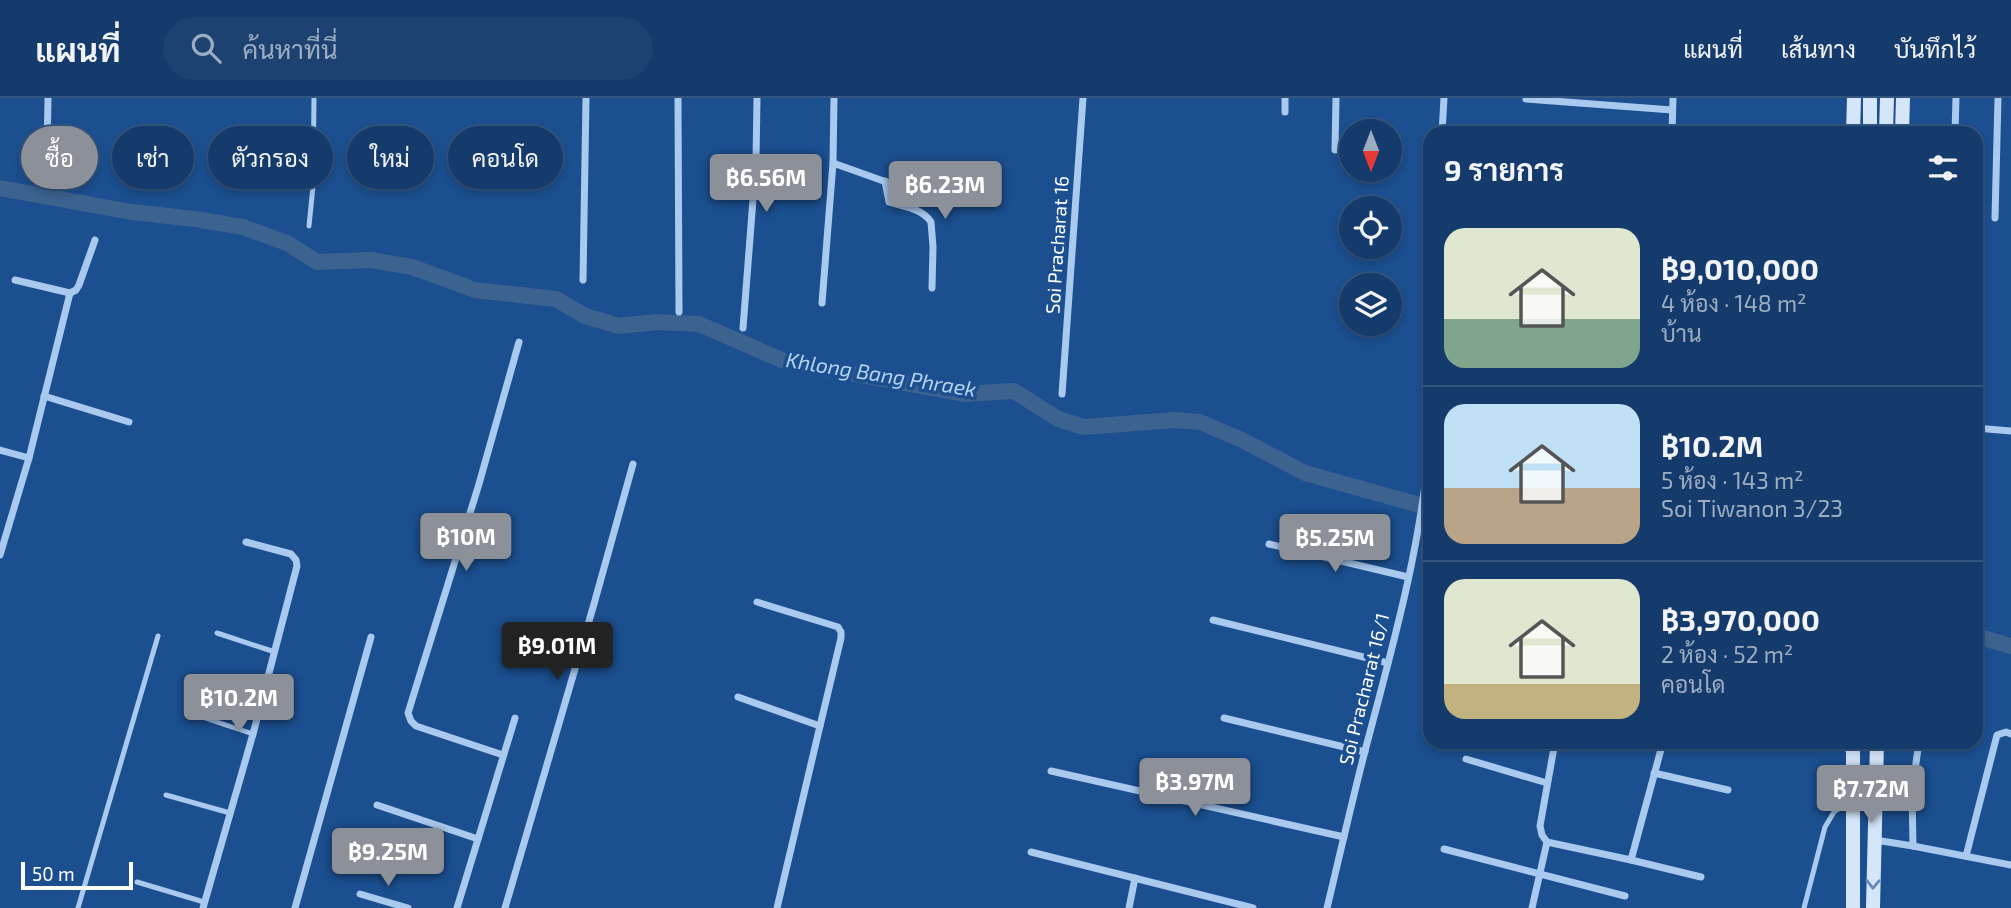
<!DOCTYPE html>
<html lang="th">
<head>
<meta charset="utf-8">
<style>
	:root { --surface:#143b6b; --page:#1d4271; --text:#f1f3f6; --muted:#9dadc1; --line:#33557e; --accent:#8c9099 }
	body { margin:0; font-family:"Exo 2",Sarabun,sans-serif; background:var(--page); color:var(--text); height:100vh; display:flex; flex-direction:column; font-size:26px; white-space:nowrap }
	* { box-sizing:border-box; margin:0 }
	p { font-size:23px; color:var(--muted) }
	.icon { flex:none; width:38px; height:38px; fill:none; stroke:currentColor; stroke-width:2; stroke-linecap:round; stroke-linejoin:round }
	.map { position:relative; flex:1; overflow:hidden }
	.sheet { position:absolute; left:1423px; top:28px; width:560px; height:623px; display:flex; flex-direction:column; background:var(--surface); border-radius:21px; box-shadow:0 4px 10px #0003,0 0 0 2px var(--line) }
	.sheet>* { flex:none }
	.banner { position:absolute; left:21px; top:28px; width:665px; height:63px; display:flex; gap:14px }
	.needle { width:46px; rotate:180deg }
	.controls { position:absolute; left:1339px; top:21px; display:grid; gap:14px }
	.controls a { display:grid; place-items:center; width:63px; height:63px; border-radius:50%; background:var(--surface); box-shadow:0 4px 10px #0003,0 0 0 2px var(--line); font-size:35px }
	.scale { position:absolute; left:21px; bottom:18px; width:112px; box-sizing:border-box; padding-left:7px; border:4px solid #fff; border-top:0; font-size:19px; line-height:24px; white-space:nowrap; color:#fff; -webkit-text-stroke:5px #1b4f8f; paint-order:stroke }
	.price { position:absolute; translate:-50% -60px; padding:0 16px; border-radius:7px; background:var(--accent); color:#fff; font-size:23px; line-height:46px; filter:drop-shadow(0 2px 4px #0008) }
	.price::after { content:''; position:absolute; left:50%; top:42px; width:21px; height:16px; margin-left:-10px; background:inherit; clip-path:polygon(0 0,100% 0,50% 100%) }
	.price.active { background:#222; color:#fff }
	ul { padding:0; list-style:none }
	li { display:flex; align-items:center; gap:21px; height:175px; padding:0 21px }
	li+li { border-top:2px solid var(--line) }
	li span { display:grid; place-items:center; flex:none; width:196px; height:140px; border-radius:21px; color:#555 }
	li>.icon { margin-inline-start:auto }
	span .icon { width:84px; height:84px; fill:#fffc; stroke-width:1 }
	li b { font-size:30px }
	h2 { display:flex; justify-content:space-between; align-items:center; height:84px; padding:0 21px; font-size:30px }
	.pill { padding:0 24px; border-radius:32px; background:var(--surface); box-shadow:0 4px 10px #0003,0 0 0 2px var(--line); font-size:24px; line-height:63px }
	.pill.active { background:var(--accent); color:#fff }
	header { display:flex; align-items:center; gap:42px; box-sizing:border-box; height:98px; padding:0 35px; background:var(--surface); border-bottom:2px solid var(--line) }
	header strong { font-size:33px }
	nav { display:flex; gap:38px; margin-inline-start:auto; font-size:24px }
	.search { width:490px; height:63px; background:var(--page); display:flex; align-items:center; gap:18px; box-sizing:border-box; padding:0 24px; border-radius:38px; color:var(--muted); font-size:26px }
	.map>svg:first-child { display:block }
</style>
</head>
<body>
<header>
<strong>แผนที่</strong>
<div class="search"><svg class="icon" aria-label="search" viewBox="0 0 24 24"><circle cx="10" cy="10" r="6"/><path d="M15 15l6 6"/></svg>ค้นหาที่นี่</div>
<nav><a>แผนที่</a><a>เส้นทาง</a><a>บันทึกไว้</a></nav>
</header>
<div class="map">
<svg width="2011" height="810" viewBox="0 0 2011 810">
	<rect width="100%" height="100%" fill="#1b4f8f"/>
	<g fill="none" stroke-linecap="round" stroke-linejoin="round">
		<!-- canal -->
		<g stroke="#3c6290" stroke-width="16">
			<path d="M0 90 131 114 195 121 243 129 287 145 317 164 371 162 412 169 475 192 556 201 585 218 619 228 657 224 699 226 784 263 964 296 1014 293 1058 321 1084 329 1174 322 1200 324 1242 342 1305 375 1430 410"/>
			<path d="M1976 538 2011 548"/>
		</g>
		<!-- lane -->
		<g stroke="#a9c9ee" stroke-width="5">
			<path d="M727 60 756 63"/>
			<path d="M309 128 313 88 314 0"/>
			<path d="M217 535 275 554"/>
			<path d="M190 615 253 636"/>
			<path d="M166 697 230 715"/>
			<path d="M137 784 204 804"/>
			<path d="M78 810 158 538"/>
			<path d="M1804 810 1825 729 1834 714 1851 702"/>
		</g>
		<!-- street -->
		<g stroke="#a9c9ee" stroke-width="7">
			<path d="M678 0 679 214"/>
			<path d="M1526 1 1672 12"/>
			<path d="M1285 14V0"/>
			<path d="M1442 35 1444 0"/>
			<path d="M1672 35 1673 0"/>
			<path d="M1955 35 1956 0"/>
			<path d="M1335 52 1336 0"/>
			<path d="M47 56 48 0"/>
			<path d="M833 65 934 101"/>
			<path d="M885 83 889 104C904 109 922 110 931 124L933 149 932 190"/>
			<path d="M1995 120 1998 0"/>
			<path d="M15 182 70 195 76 192 79 187 95 142"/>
			<path d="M583 182 586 0"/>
			<path d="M822 205 833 65 834 0"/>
			<path d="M743 230 756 63 757 0"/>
			<path d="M1062 296 1083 0"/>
			<path d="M44 298 129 324"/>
			<path d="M1976 330 2011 333"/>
			<path d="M0 352 29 360"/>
			<path d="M1269 446 1408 479"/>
			<path d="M0 457 29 360 70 195"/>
			<path d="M757 504 838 529 841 534V540L820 628"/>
			<path d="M1213 522 1388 565"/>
			<path d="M738 599 820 628 777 810"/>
			<path d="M1224 620 1365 654"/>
			<path d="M1828 644 1852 652"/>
			<path d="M503 657 416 628 411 623 408 615 479 386 519 244"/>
			<path d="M1466 661 1547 685"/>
			<path d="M1051 673 1344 739"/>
			<path d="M1654 675 1728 692"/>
			<path d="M377 707 478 741"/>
			<path d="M1875 742 1913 748 2011 767"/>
			<path d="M1547 744 1631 762 1663 644"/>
			<path d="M1913 748 1912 693 1919 644"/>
			<path d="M1444 751 1625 798"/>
			<path d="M1031 754 1253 810"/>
			<path d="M1966 758 1997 637 2006 634 2011 636"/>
			<path d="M1631 762 1701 779"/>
			<path d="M360 796 408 810"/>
			<path d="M203 810 253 636 297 468 296 462 291 456 246 444"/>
			<path d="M295 810 371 539"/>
			<path d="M457 810 515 620"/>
			<path d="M505 810 594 506 633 366"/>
			<path d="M1129 810 1135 780"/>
			<path d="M1327 810C1340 756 1352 703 1366 649 1393 547 1423 442 1430 336"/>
			<path d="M1532 810 1547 744 1542 737 1540 728 1555 644"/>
		</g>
		<!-- secondary -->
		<g stroke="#d6e6fa" stroke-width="14">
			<path d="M1853 35 1854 0"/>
			<path d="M1870 35V0"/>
			<path d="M1886 35 1887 0"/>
			<path d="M1902 35 1903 0"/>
			<path d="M1853 810V644"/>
			<path d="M1873 810 1877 644"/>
		</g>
	</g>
	<!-- one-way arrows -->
	<defs><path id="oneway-chevron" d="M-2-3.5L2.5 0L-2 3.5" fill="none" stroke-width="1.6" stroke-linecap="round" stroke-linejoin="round" transform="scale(1.75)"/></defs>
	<use stroke="#668bba" href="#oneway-chevron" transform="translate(1873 786) rotate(91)"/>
	<g text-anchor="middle" stroke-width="7" stroke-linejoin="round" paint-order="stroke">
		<!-- street labels -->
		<g font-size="19" fill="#fff" stroke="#1b4f8f">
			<text transform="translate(1057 147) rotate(-86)" y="7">Soi Pracharat 16</text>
			<text transform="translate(1364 591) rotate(-76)" y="7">Soi Pracharat 16/1</text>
		</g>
		<!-- water labels -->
		<g font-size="21" font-style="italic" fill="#b5d3f5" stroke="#1b4f8f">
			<text transform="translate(881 277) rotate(9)" y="7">Khlong Bang Phraek</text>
		</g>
	</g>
</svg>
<div class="controls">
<a><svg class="needle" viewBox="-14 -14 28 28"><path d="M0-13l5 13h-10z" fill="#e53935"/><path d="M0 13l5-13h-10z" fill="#9dadc1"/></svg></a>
<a><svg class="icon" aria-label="locate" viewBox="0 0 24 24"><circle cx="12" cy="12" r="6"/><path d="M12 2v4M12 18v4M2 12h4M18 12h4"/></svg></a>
<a><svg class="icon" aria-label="layers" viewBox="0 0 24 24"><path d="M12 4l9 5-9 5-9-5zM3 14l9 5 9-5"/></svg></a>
</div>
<div class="scale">50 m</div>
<b class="price" style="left:766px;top:116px">฿6.56M</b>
<b class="price" style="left:945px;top:123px">฿6.23M</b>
<b class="price" style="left:466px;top:475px">฿10M</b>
<b class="price" style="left:1335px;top:476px">฿5.25M</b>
<b class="price active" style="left:557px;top:584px">฿9.01M</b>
<b class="price" style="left:239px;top:636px">฿10.2M</b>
<b class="price" style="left:1195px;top:720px">฿3.97M</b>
<b class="price" style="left:1871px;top:727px">฿7.72M</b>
<b class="price" style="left:388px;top:790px">฿9.25M</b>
<div class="banner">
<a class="pill active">ซื้อ</a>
<a class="pill">เช่า</a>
<a class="pill">ตัวกรอง</a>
<a class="pill">ใหม่</a>
<a class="pill">คอนโด</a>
</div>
<section class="sheet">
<h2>9 รายการ<svg class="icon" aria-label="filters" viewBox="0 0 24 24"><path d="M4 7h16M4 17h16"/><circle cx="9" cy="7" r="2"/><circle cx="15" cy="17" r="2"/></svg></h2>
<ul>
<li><span style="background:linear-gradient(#dfe7d0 65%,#7fa58c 0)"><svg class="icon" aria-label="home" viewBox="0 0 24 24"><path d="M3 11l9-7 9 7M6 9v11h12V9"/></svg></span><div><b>฿9,010,000</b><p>4 ห้อง · 148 m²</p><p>บ้าน</p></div></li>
<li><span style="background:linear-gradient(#bfe0f5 60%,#b9a48a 0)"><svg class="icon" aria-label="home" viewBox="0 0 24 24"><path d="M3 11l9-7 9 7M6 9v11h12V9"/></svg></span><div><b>฿10.2M</b><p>5 ห้อง · 143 m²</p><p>Soi Tiwanon 3/23</p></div></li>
<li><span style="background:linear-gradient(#dfe7d0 75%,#c2b280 0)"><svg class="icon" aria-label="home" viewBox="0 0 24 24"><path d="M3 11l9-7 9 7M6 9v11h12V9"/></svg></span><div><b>฿3,970,000</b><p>2 ห้อง · 52 m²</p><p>คอนโด</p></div></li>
</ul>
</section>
</div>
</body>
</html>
